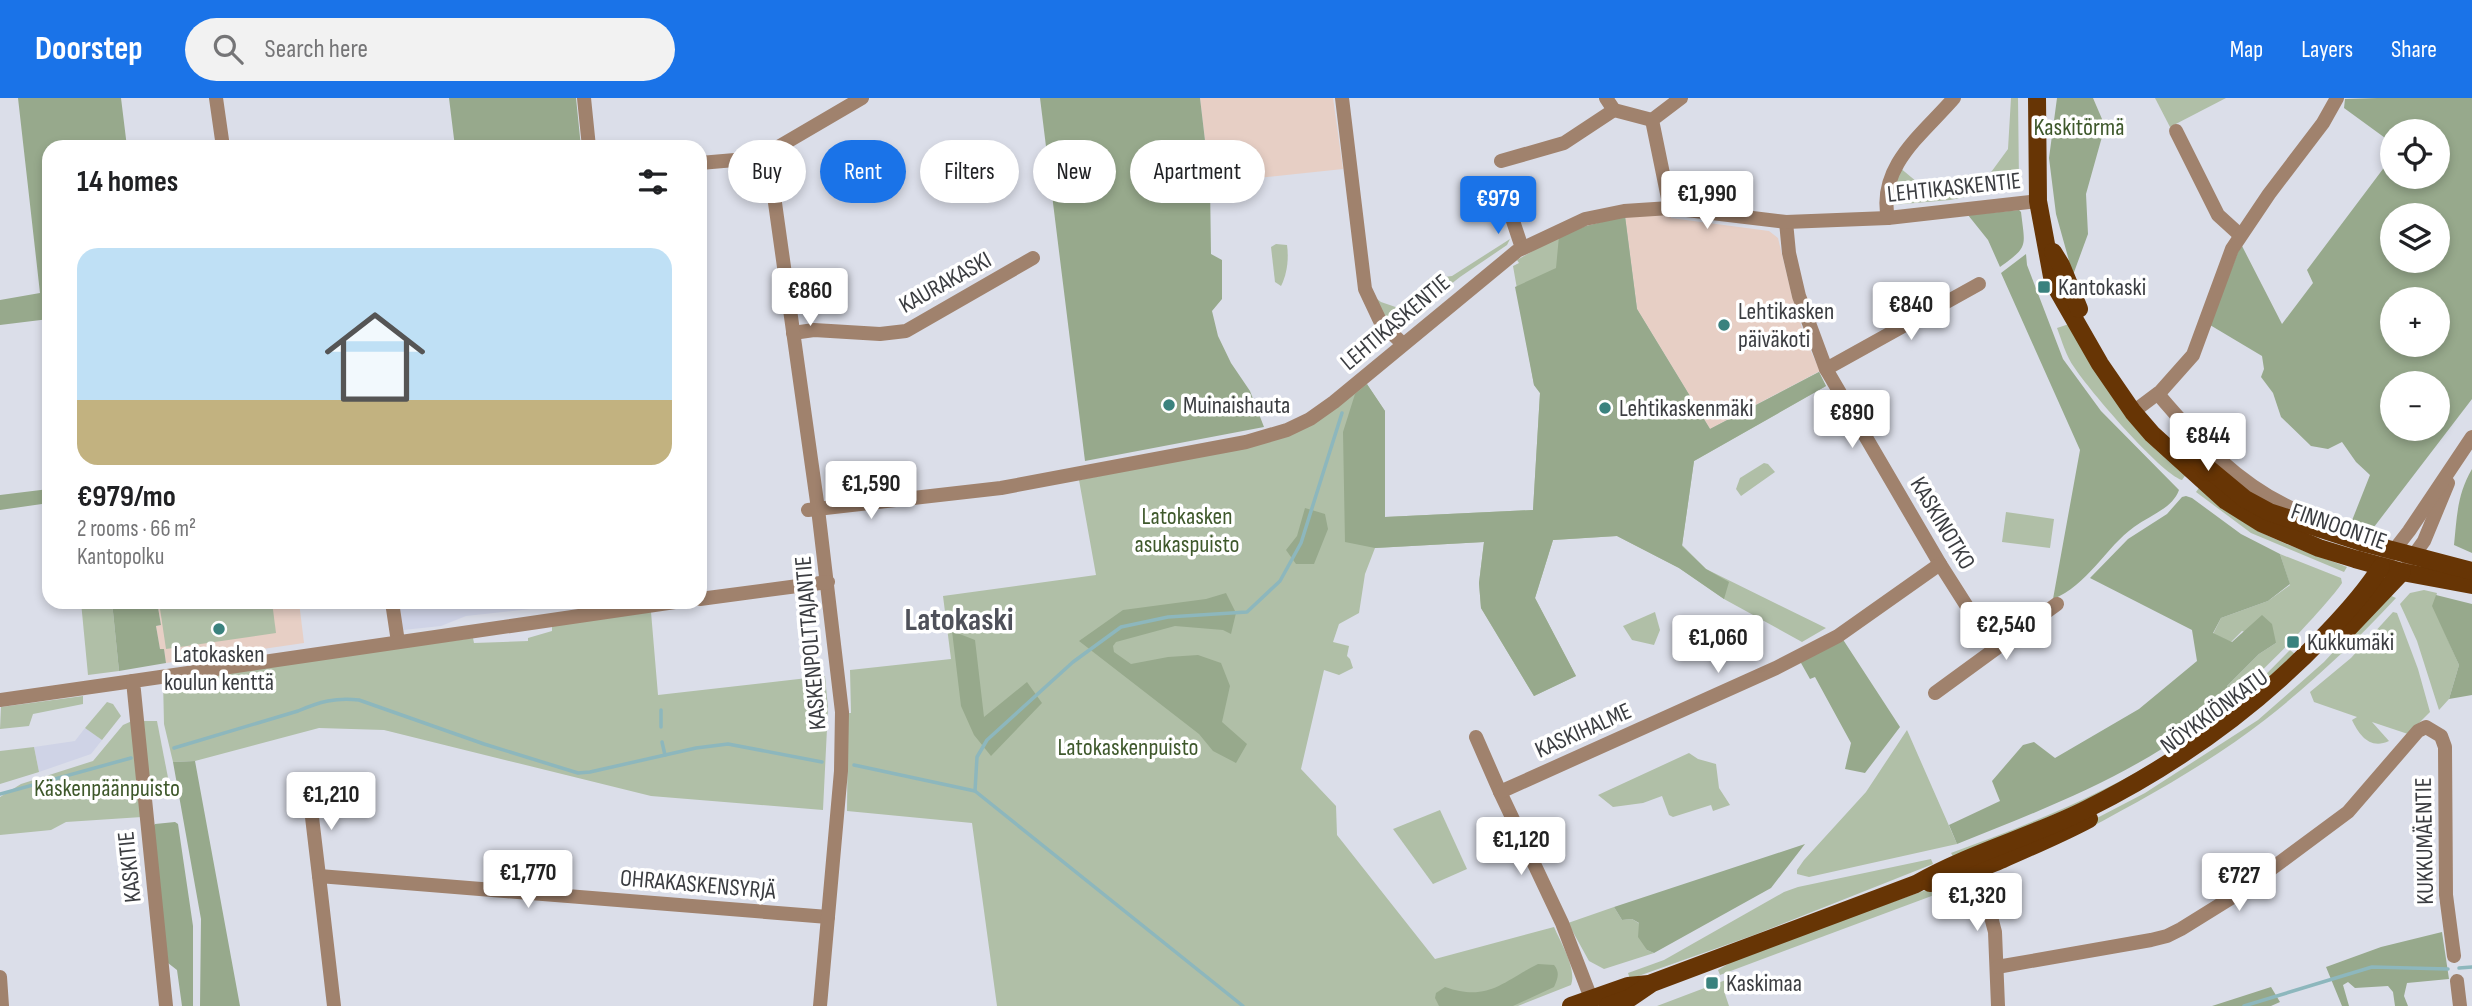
<!DOCTYPE html>
<html lang="en">
<head>
<meta charset="utf-8">
<style>
	:root { --surface:#fff; --page:#f2f2f2; --text:#202124; --muted:#757577; --line:#e0e0e0; --accent:#1a73e8 }
	body { margin:0; font-family:"Sofia Sans Condensed",sans-serif; background:var(--page); color:var(--text); height:100vh; display:flex; flex-direction:column; font-size:26px; white-space:nowrap }
	* { box-sizing:border-box; margin:0 }
	p { font-size:23px; color:var(--muted) }
	.icon { flex:none; width:38px; height:38px; fill:none; stroke:currentColor; stroke-width:2; stroke-linecap:round; stroke-linejoin:round }
	.map { position:relative; flex:1; overflow:hidden }
	.side { position:absolute; left:42px; top:42px; width:665px; height:469px; display:flex; flex-direction:column; background:var(--surface); border-radius:21px; box-shadow:0 4px 10px #0003 }
	.side>* { flex:none }
	.banner { position:absolute; left:728px; top:42px; width:665px; height:63px; display:flex; gap:14px }
	.fabs { position:absolute; left:2380px; top:21px; display:grid; gap:14px }
	.fabs a { display:grid; place-items:center; width:70px; height:70px; border-radius:50%; background:var(--surface); box-shadow:0 4px 10px #0003; font-size:35px }
	.price { position:absolute; translate:-50% -60px; padding:0 16px; border-radius:7px; background:#fff; color:#222; font-size:23px; line-height:46px; filter:drop-shadow(0 2px 4px #0008) }
	.price::after { content:''; position:absolute; left:50%; top:42px; width:21px; height:16px; margin-left:-10px; background:inherit; clip-path:polygon(0 0,100% 0,50% 100%) }
	.price.on { background:var(--accent); color:#fff }
	ul { padding:0; list-style:none }
	li { display:grid; align-content:center; gap:14px; height:371px; padding:0 35px }
	li+li { border-top:2px solid var(--line) }
	li span { display:grid; place-items:center; height:217px; border-radius:21px; color:#555 }
	li>.icon { margin-inline-start:auto }
	span .icon { width:126px; height:126px; fill:#fffc; stroke-width:1 }
	li b { font-size:30px }
	h2 { display:flex; justify-content:space-between; align-items:center; height:84px; padding:0 35px; font-size:30px }
	.chip { padding:0 24px; border-radius:32px; background:var(--surface); box-shadow:0 4px 10px #0003; font-size:24px; line-height:63px }
	.chip.on { background:var(--accent); color:#fff }
	header { display:flex; align-items:center; gap:42px; box-sizing:border-box; height:98px; padding:0 35px; background:var(--accent); color:#fff }
	header strong { font-size:33px }
	nav { display:flex; gap:38px; margin-inline-start:auto; font-size:24px }
	.search { width:490px; height:63px; background:var(--page); display:flex; align-items:center; gap:18px; box-sizing:border-box; padding:0 24px; border-radius:38px; color:var(--muted); font-size:26px }
	.map>svg:first-child { display:block }
</style>
</head>
<body>
<header>
<strong>Doorstep</strong>
<div class="search"><svg class="icon" aria-label="search" viewBox="0 0 24 24"><circle cx="10" cy="10" r="6"/><path d="M15 15l6 6"/></svg>Search here</div>
<nav><a>Map</a><a>Layers</a><a>Share</a></nav>
</header>
<div class="map">
<svg width="2472" height="908" viewBox="0 0 2472 908">
	<rect width="100%" height="100%" fill="#dbdee9"/>
	<!-- built -->
	<g fill="#cfd3e6">
		<path d="M397 504H544V507L540 510 466 518 441 528 403 532Z"/>
		<path d="M85 630 102 642 91 656 39 674 34 649 75 643Z"/>
	</g>
	<!-- education -->
	<g fill="#e7cfc5">
		<path d="M1200 0H1333L1343 71 1210 85Z"/>
		<path d="M1670 115 1671 120 1769 133 1778 140 1792 198 1806 243 1820 273 1710 331 1637 211 1625 118Z"/>
		<path d="M157 504H299L304 545 166 565 164 552H160L156 528 161 527Z"/>
	</g>
	<!-- green -->
	<g fill="#b0bfa7">
		<path d="M2011 0H2018L2019 84 2014 89 1950 102 1892 107 1899 69 1935 99 1969 94 1989 77 2008 51Z"/>
		<path d="M2155 0H2226L2170 29Z"/>
		<path d="M1625 118 1637 211 1710 331 1819 274 1826 288 1694 363 1682 447 1706 471 1826 530 1802 544 1724 501 1679 470 1617 438 1553 442 1535 500 1576 578 1534 598 1481 510 1479 485 1484 444 1375 450 1365 476 1359 515 1339 526 1333 544 1349 548 1347 558 1350 561 1353 570 1339 577 1324 572 1301 671 1336 708 1337 737 1435 861 1554 829C1561 845 1577 871 1571 887L1518 908H997L972 725 847 713 848 615H851L850 572 951 561 943 498 1096 477 1079 382 1258 347 1364 282 1385 313V419L1533 412 1540 295 1534 287 1513 168 1519 165 1517 162 1559 138Z"/>
		<path d="M1510 141 1507 147 1460 179 1394 231 1374 203 1377 201 1381 204 1413 215 1430 200 1428 181 1452 178Z"/>
		<path d="M1276 146 1287 147C1289 161 1287 176 1281 188L1275 184 1271 149Z"/>
		<path d="M2072 225 2187 375 2182 382C2160 375 2089 292 2074 269 2066 258 2062 243 2057 230Z"/>
		<path d="M1764 365 1768 366 1775 374 1741 398 1736 391 1740 380Z"/>
		<path d="M2201 387C2245 436 2287 446 2347 469L2344 474 2251 435 2196 394Z"/>
		<path d="M2006 414 2054 421 2050 450 2002 444Z"/>
		<path d="M2280 456 2341 480 2342 485C2330 504 2247 593 2228 599L2227 588 2259 556 2276 545 2242 533 2231 544 2213 536 2221 520 2268 503 2290 487Z"/>
		<path d="M2424 492 2437 495 2433 508 2459 567 2449 601 2439 612 2417 543 2400 506 2410 495Z"/>
		<path d="M2387 496 2396 500C2355 544 2313 584 2266 621 2206 668 2136 705 2069 741L2074 732 2145 695 2258 622 2324 564Z"/>
		<path d="M81 504H112L119 573 88 577Z"/>
		<path d="M159 504H272L276 535 166 551Z"/>
		<path d="M651 514 658 597 825 578 828 610 823 712 651 698 384 632 319 630 195 663 173 664 164 626 163 582 473 540 474 545 528 543V540L552 533V528Z"/>
		<path d="M1655 514 1660 532 1654 547 1632 542 1623 528Z"/>
		<path d="M2393 514 2397 515 2418 571 2430 614 2408 636 2372 624 2389 643C2370 652 2359 637 2352 622L2357 619 2314 604 2310 594 2351 560Z"/>
		<path d="M2290 552 2295 556 2229 617 2121 687 1954 760 1951 755C2047 720 2145 680 2225 615 2248 595 2269 573 2290 552Z"/>
		<path d="M83 598V606L33 616 29 628 0 631 1 609Z"/>
		<path d="M107 604 113 606 121 618 102 642 85 630Z"/>
		<path d="M132 623 142 719 66 724 51 732 0 737V699L21 686 93 663 123 627Z"/>
		<path d="M143 623H157L170 690 150 693Z"/>
		<path d="M1907 632 1957 746 1809 779 1797 776V772L1804 762 1866 694Z"/>
		<path d="M34 649 39 674 0 686V653Z"/>
		<path d="M1689 655 1698 661 1716 666 1719 690 1730 707 1713 713 1711 707 1673 719 1669 717 1662 698 1643 705 1613 709 1598 697Z"/>
		<path d="M1440 712 1467 771 1433 786 1393 731Z"/>
		<path d="M1931 761 1933 766 1754 837 1630 881 1628 875 1664 862 1784 794 1798 789Z"/>
		<path d="M1943 786 1945 793 1720 877 1718 872 1741 858Z"/>
		<path d="M1614 809 1622 822 1632 821 1640 826 1647 852 1654 855 1604 871 1589 863 1568 825Z"/>
		<path d="M1731 880 1732 884 1725 896 1729 908H1657Z"/>
	</g>
	<!-- forest -->
	<g fill="#97a98c" fill-rule="evenodd">
		<path d="M18 0H121L127 49H49V221L0 227V202L40 195Z"/>
		<path d="M449 0H576L581 49H516L500 45 485 49H455Z"/>
		<path d="M1040 0H1200L1210 85 1211 156 1222 162V201L1212 213 1218 238 1231 265 1250 293 1264 329 1085 363Z"/>
		<path d="M2057 0H2093L2105 28 2086 96 2088 136 2073 177 2056 116 2049 60Z"/>
		<path d="M2377 0H2472V301L2374 429 2351 425 2370 377 2356 364 2342 344 2328 351 2311 348 2281 319 2273 295 2261 279 2264 271 2262 258 2210 227 2241 146 2282 226 2313 185 2307 172 2392 59V79H2438V33H2392V45L2344 10 2345 1ZM2392 117H2438V163H2392ZM2392 201H2438V247H2392ZM2392 285H2438V331H2392Z"/>
		<path d="M2019 112 2021 114C2025 149 2029 148 2000 169L1988 142 1968 117Z"/>
		<path d="M1625 118 1637 211 1710 331 1819 274 1826 288 1694 363 1682 448 1706 471 1729 484 1724 501 1679 470 1617 438 1553 442 1535 500 1576 578 1534 598 1481 510 1479 485 1484 444 1375 450 1345 444 1343 334 1355 296 1367 286 1385 313V419L1533 412 1540 295 1534 287 1515 189 1556 170 1559 138 1586 128Z"/>
		<path d="M2026 156 2027 167 2063 261 2101 313 2179 392C2172 411 2150 417 2134 429 2106 449 2087 488 2053 501L2080 352 2001 175Z"/>
		<path d="M2472 371V455L2454 447C2457 418 2457 397 2472 371Z"/>
		<path d="M49 391V405L0 412V397Z"/>
		<path d="M2186 398 2192 400 2241 436 2280 456 2290 486 2268 503 2221 520 2213 535 2232 544 2262 517 2272 526 2276 545 2259 556 2227 588 2228 598 2236 596C2156 668 2055 707 1957 746L1949 727 2000 703 1992 683 2023 647 2034 644 2055 660 2139 611 2197 563 2192 532 2090 480 2128 441 2167 416 2182 399Z"/>
		<path d="M1305 410 1325 416 1328 431 1314 466H1296L1286 452 1297 438Z"/>
		<path d="M1226 495 1236 515 1231 536 1223 532 1175 528 1116 544 1113 548 1114 554 1131 566 1168 559 1198 557 1221 565 1230 588 1222 624 1247 646 1236 665 1213 653 1199 636 1079 543 1123 512 1206 501Z"/>
		<path d="M2436 497 2472 506V597L2449 601 2459 567 2432 508Z"/>
		<path d="M112 504H157L161 527 156 528 160 551H164L166 565 119 573Z"/>
		<path d="M952 533 975 542 984 619 1027 584 1042 605 991 658 974 637 961 608Z"/>
		<path d="M1842 540 1900 629 1865 675 1845 671 1851 645 1815 579 1810 581 1801 565 1803 556Z"/>
		<path d="M195 663 240 908H200L201 821 173 664Z"/>
		<path d="M175 724 178 726 193 828V908H182L177 872 168 865 153 729 155 726Z"/>
		<path d="M1805 746 1771 790 1654 855 1647 852 1638 839 1639 825 1632 821 1622 822 1614 809Z"/>
		<path d="M2442 834 2449 881 2407 885 2404 898 2408 908H2395L2393 894 2388 888 2355 890 2348 884 2343 887 2349 908H2342L2326 869 2381 849Z"/>
		<path d="M1538 866 1554 867C1560 874 1558 880 1554 889L1513 908H1439L1435 900 1436 895 1445 889C1488 904 1502 884 1538 866Z"/>
		<path d="M2271 889 2280 904 2271 908H2212Z"/>
	</g>
	<g fill="none" stroke-linecap="round" stroke-linejoin="round">
		<!-- stream -->
		<g stroke="#8db7bd" stroke-width="3.5">
			<path d="M661 612V629"/>
			<path d="M662 644 665 657"/>
			<path d="M174 650 298 613C319 604 336 599 359 602L484 646 578 675 590 674 696 650 728 646 822 664"/>
			<path d="M854 667 975 693 1243 908"/>
			<path d="M975 693 977 659 987 642 1073 564 1121 529 1168 519 1247 514 1280 483 1301 445 1342 315"/>
			<path d="M0 696 131 660"/>
			<path d="M2459 870 2472 869"/>
			<path d="M2244 908 2372 869 2448 871"/>
		</g>
		<!-- minor -->
		<g stroke="#a0826d" stroke-width="14">
			<path d="M216 0 223 49"/>
			<path d="M584 0 589 49"/>
			<path d="M1342 0 1365 191 1381 225 1403 246"/>
			<path d="M1606 0 1614 12 1652 22"/>
			<path d="M2176 33 2218 117 2240 137"/>
			<path d="M1501 63 1564 45 1614 12"/>
			<path d="M700 65 735 62 768 55 862 0"/>
			<path d="M1670 110 1652 22 1681 0"/>
			<path d="M1510 114 1522 150"/>
			<path d="M1888 120C1877 68 1924 35 1954 0"/>
			<path d="M1786 124 1789 155 1799 198 1826 271 1940 466 1994 551"/>
			<path d="M793 235 814 232 880 236 906 233 1033 160"/>
			<path d="M1826 271 1979 186"/>
			<path d="M2158 296C2197 342 2238 386 2293 411"/>
			<path d="M2133 314 2161 293 2193 257 2232 151 2269 96 2323 25 2337 0"/>
			<path d="M808 412 1001 390 1246 344 1287 332 1310 321 1334 304 1517 153 1585 121 1624 113 1670 110 1786 124 1888 120 2038 103"/>
			<path d="M2409 464 2424 443 2448 385"/>
			<path d="M2381 469 2409 433 2472 339"/>
			<path d="M392 504 398 544"/>
			<path d="M1935 595 2057 506"/>
			<path d="M0 602 133 583"/>
			<path d="M1476 639 1500 694 1562 825 1594 908"/>
			<path d="M309 694 319 778"/>
			<path d="M1500 694 1776 570 1838 538 1940 466"/>
			<path d="M1972 764 1986 800 1995 834 1998 908"/>
			<path d="M1997 869 2151 842 2167 838 2181 831 2239 795 2348 714 2418 633 2426 629 2441 638 2445 649 2446 797 2454 858"/>
			<path d="M0 879 2 908"/>
			<path d="M2457 883 2460 908"/>
			<path d="M334 908 319 778 828 819"/>
		</g>
		<!-- tertiary -->
		<g stroke="#a0826d" stroke-width="14">
			<path d="M768 55 818 411 842 614 841 673 820 908"/>
			<path d="M700 501 828 484"/>
			<path d="M166 908 133 583 675 504"/>
		</g>
		<!-- primary -->
		<g stroke="#673505" stroke-width="18">
			<path d="M2037 0 2038 103 2053 184 2100 266 2133 314 2152 336 2226 403 2261 425 2319 450 2355 461 2402 474 2472 487"/>
			<path d="M2053 154 2061 167 2079 211"/>
			<path d="M2186 352 2245 401 2269 414 2361 444 2472 473"/>
			<path d="M2342 537 2402 474"/>
			<path d="M1930 785C1956 782 1980 770 2003 761 2032 748 2061 736 2089 721"/>
			<path d="M1571 908 1628 888 1649 886"/>
			<path d="M1608 908 1630 900 1652 885 1916 786C1970 755 2031 739 2087 711 2177 666 2258 608 2327 535 2347 514 2366 493 2381 469"/>
		</g>
	</g>
	<!-- markers -->
	<g fill="#3a827e" stroke="#fff" stroke-width="2.5">
		<rect x="2037" y="182" width="14" height="14" rx="3.5"/>
		<circle cx="1724" cy="227" r="7"/>
		<circle cx="1169" cy="307" r="7"/>
		<circle cx="1605" cy="310" r="7"/>
		<circle cx="219" cy="531" r="7"/>
		<rect x="2286" y="537" width="14" height="14" rx="3.5"/>
		<rect x="1705" y="878" width="14" height="14" rx="3.5"/>
	</g>
	<g text-anchor="middle" stroke-width="7" stroke-linejoin="round" paint-order="stroke">
		<!-- park labels -->
		<g font-size="24" fill="#3e582b" stroke="#fff">
			<text x="2079" y="37">Kaskitörmä</text>
			<text x="1187" y="426">Latokasken<tspan x="1187" dy="28">asukaspuisto</tspan></text>
			<text x="1128" y="657">Latokaskenpuisto</text>
			<text x="107" y="698">Käskenpäänpuisto</text>
		</g>
		<!-- street labels -->
		<g font-size="24" fill="#3b3d41" stroke="#fff">
			<text transform="translate(1954 89) rotate(-6)" y="8">LEHTIKASKENTIE</text>
			<text transform="translate(945 184) rotate(-29)" y="8">KAURAKASKI</text>
			<text transform="translate(1395 224) rotate(-40)" y="8">LEHTIKASKENTIE</text>
			<text transform="translate(1943 425) rotate(59)" y="8">KASKINOTKO</text>
			<text transform="translate(2339 428) rotate(19)" y="8">FINNOONTIE</text>
			<text transform="translate(810 545) rotate(-95)" y="8">KASKENPOLTTAJANTIE</text>
			<text transform="translate(2214 613) rotate(-36)" y="8">NÖYKKIÖNKATU</text>
			<text transform="translate(1583 632) rotate(-24)" y="8">KASKIHALME</text>
			<text transform="translate(2424 743) rotate(-91)" y="8">KUKKUMÄENTIE</text>
			<text transform="translate(129 769) rotate(-96)" y="8">KASKITIE</text>
			<text transform="translate(698 786) rotate(5)" y="8">OHRAKASKENSYRJÄ</text>
		</g>
		<!-- poi labels -->
		<g font-size="24" fill="#3b3d41" stroke="#fff" text-anchor="start">
			<text x="2058" y="197">Kantokaski</text>
			<text x="1738" y="221">Lehtikasken<tspan x="1738" dy="28">päiväkoti</tspan></text>
			<text x="1183" y="315">Muinaishauta</text>
			<text x="1619" y="318">Lehtikaskenmäki</text>
			<text x="2307" y="552">Kukkumäki</text>
			<text x="219" y="564" text-anchor="middle">Latokasken<tspan x="219" dy="28">koulun kenttä</tspan></text>
			<text x="1726" y="893">Kaskimaa</text>
		</g>
		<!-- district labels -->
		<g font-size="32" font-weight="bold" fill="#4f515a" stroke="#fff">
			<text x="959" y="532">Latokaski</text>
		</g>
	</g>
</svg>
<div class="fabs">
<a><svg class="icon" aria-label="locate" viewBox="0 0 24 24"><circle cx="12" cy="12" r="6"/><path d="M12 2v4M12 18v4M2 12h4M18 12h4"/></svg></a>
<a><svg class="icon" aria-label="layers" viewBox="0 0 24 24"><path d="M12 4l9 5-9 5-9-5zM3 14l9 5 9-5"/></svg></a>
<a>+</a>
<a>−</a>
</div>
<b class="price" style="left:1707px;top:133px">€1,990</b>
<b class="price on" style="left:1498px;top:138px">€979</b>
<b class="price" style="left:810px;top:230px">€860</b>
<b class="price" style="left:1911px;top:244px">€840</b>
<b class="price" style="left:1852px;top:352px">€890</b>
<b class="price" style="left:2208px;top:375px">€844</b>
<b class="price" style="left:871px;top:423px">€1,590</b>
<b class="price" style="left:2006px;top:564px">€2,540</b>
<b class="price" style="left:1718px;top:577px">€1,060</b>
<b class="price" style="left:331px;top:734px">€1,210</b>
<b class="price" style="left:1521px;top:779px">€1,120</b>
<b class="price" style="left:528px;top:812px">€1,770</b>
<b class="price" style="left:2239px;top:815px">€727</b>
<b class="price" style="left:1977px;top:835px">€1,320</b>
<div class="banner">
<a class="chip">Buy</a>
<a class="chip on">Rent</a>
<a class="chip">Filters</a>
<a class="chip">New</a>
<a class="chip">Apartment</a>
</div>
<section class="side">
<h2>14 homes<svg class="icon" aria-label="filters" viewBox="0 0 24 24"><path d="M4 7h16M4 17h16"/><circle cx="9" cy="7" r="2"/><circle cx="15" cy="17" r="2"/></svg></h2>
<ul>
<li><span style="background:linear-gradient(#bfe0f5 70%,#c2b280 0)"><svg class="icon" aria-label="home" viewBox="0 0 24 24"><path d="M3 11l9-7 9 7M6 9v11h12V9"/></svg></span><div><b>€979/mo</b><p>2 rooms · 66 m²</p><p>Kantopolku</p></div></li>
</ul>
</section>
</div>
</body>
</html>
